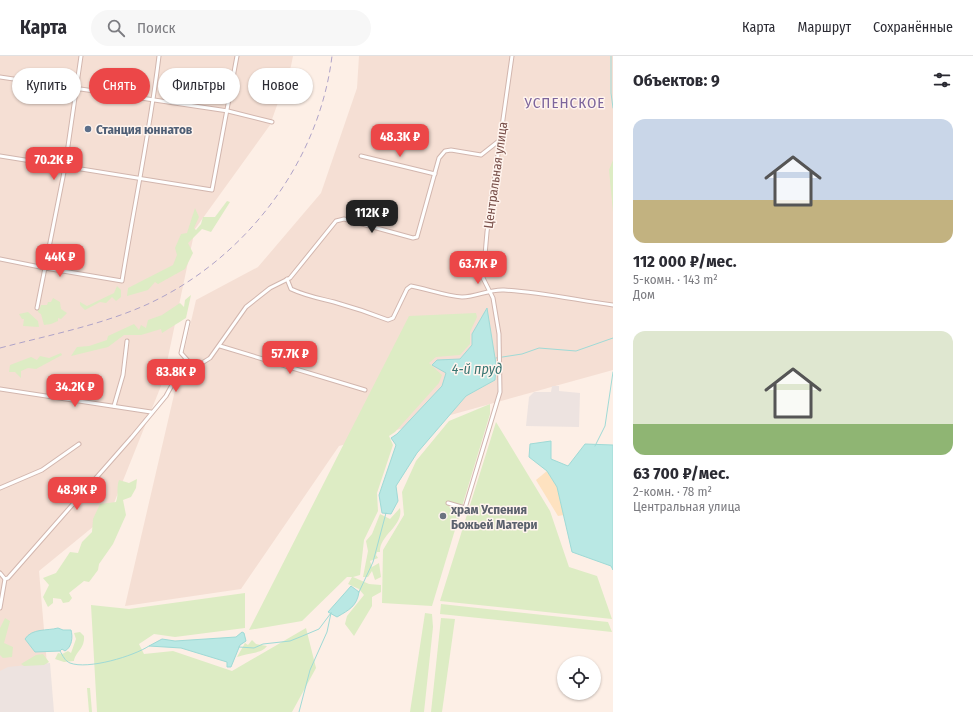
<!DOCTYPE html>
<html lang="ru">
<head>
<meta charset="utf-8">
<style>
	:root { --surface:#fff; --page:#f7f7f7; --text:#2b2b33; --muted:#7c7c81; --line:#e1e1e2; --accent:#ec4748 }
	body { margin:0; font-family:"Fira Sans Condensed",sans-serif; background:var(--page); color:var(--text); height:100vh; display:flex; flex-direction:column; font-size:15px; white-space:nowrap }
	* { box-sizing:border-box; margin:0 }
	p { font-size:13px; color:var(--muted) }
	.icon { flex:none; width:22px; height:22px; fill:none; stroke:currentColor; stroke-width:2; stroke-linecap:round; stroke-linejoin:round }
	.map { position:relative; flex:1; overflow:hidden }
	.side { display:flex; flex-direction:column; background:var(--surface); width:360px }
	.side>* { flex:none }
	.hud { position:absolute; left:12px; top:12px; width:380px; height:36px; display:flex; gap:8px }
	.controls { position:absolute; left:557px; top:600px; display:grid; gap:8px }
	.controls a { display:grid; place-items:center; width:44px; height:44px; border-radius:50%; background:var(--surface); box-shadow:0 1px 3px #0004; font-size:20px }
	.price { position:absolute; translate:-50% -34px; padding:0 9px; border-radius:8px; background:var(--accent); color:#fff; font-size:13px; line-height:26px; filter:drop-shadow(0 1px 2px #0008) }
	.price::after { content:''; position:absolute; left:50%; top:24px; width:12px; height:9px; margin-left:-6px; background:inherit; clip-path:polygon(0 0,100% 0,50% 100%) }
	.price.current { background:#222; color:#fff }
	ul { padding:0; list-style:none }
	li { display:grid; align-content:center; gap:8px; height:212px; padding:0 20px }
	li span { display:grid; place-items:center; height:124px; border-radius:12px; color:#555 }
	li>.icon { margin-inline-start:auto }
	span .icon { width:72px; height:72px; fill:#fffc; stroke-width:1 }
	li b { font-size:17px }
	h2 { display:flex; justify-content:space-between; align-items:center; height:48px; padding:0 20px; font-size:17px }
	.chip { padding:0 14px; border-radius:18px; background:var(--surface); box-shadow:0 1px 3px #0004; font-size:14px; line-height:36px }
	.chip.current { background:var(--accent); color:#fff }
	header { display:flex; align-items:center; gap:24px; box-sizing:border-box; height:56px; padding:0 20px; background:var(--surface); border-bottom:1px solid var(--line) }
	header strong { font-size:19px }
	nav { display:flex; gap:22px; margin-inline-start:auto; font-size:14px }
	.search { width:280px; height:36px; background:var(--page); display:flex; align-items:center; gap:10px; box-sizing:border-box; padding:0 14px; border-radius:22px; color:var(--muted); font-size:15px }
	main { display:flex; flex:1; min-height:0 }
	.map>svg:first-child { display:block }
</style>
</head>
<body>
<header>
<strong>Карта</strong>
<div class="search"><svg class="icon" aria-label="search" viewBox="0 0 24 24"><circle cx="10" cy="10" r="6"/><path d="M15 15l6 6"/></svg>Поиск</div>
<nav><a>Карта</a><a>Маршрут</a><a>Сохранённые</a></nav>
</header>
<main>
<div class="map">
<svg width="613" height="656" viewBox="0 0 613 656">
	<rect width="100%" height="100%" fill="#fdefe6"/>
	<!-- residential -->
	<g fill="#f5dfd4">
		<path d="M0 0H293L291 10 270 69 195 173 163 325 110 457 39 515 51 656H0Z"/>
		<path d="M359 0H613V314L339 390 241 533 125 550 196 244 258 211 321 137 357 32Z"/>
	</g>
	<!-- industrial -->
	<g fill="#ede3e0">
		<path d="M552 330H559V335L580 337 579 371 526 370 529 341 534 336H551Z"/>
		<path d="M50 607 54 656H0V615L8 611Z"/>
	</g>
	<!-- green -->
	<g fill="#ddecc4">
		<path d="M613 104V156L609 114Z"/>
		<path d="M227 145 230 146 211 176 202 173 188 187 193 197 185 213 158 228 155 226 148 234 127 240 128 232 173 209 177 199 175 192 181 178 187 177 195 152 199 161 194 172 196 174 201 168 203 161H215Z"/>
		<path d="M117 230 121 234V241L116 245 112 241 106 247 100 246 85 254 80 249V246L87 250 114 237Z"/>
		<path d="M191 239 186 262 162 277 161 273 141 279H124L108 291 71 300 77 291 89 290 107 284 108 280 134 268 139 274 141 269 146 272 148 264 162 259 180 247 184 251 185 244Z"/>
		<path d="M53 242 60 246 61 253 67 257 61 263 58 262V265L51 268 44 269 41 258 39 257 37 254 40 252 41 249H47L48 246H51Z"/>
		<path d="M28 256 38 265 39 271 23 270 24 263H22L19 258Z"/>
		<path d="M476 257 477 261 470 276V288L460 299 436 301 429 307 442 319 439 327 395 376 389 380 393 389 377 437 378 455 364 484 360 519 353 521 369 528 381 529V536L372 541V550L354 580 345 568 347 560 364 539 359 533 348 528 352 521H347L302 565 249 574 409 260Z"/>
		<path d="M61 297 62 299 36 313 28 312 21 315V322L15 316H9L10 309 31 301 37 304 40 300 49 302Z"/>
		<path d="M490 348V358L432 550 382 547 383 494 404 459 402 436 416 405 449 365Z"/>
		<path d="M496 366 550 455 569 511 597 520 612 563 440 545Z"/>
		<path d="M137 423 136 432 131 441 123 444 126 459 113 488 99 508 98 514 89 526 84 525 69 537 72 542 69 546 63 547 61 543 53 542V547L48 551 43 541 49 529 43 522 56 517 70 496 78 497 82 486 92 476 93 463 100 448 116 446C119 438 116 432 119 424L129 427Z"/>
		<path d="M400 452C404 470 379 479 380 496H377L376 499 378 502 370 505 372 511 379 507 381 521 375 524 372 515 368 521H363L368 495 366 485 372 478 380 458 390 463Z"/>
		<path d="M245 537V572L175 581 154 578 139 588 144 598 173 595 232 615 306 572 316 612 292 656H97L91 549 129 553Z"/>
		<path d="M441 548 608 566 612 576 440 558Z"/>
		<path d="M425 557 432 558 433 571 424 656H410Z"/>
		<path d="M5 562 10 565 4 587 13 591 12 601 3 602 0 599V572Z"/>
		<path d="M441 562 455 563 442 656H431Z"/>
		<path d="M80 576 84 580C85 593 75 596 74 605L64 606 55 603 58 597 62 598 68 595 71 597 76 583 74 577Z"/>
		<path d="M252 584 256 588 267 590C262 598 246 597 237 601L245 587 248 589Z"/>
		<path d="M43 598 49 606 44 609 24 610 21 608 36 599Z"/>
		<path d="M87 632H90L92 656H89Z"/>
	</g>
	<!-- sand -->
	<path fill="#fee2c0" d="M547 415 557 431 564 459 558 460 536 424Z"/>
	<!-- water -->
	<g fill="#b9e8e4" stroke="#9fdad6">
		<path d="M487 252 496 308 495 324 466 340 417 397 396 430 398 445 391 458 382 457 379 439 396 389 391 382 397 378 442 330 446 317 432 309 437 304 460 303 472 289V278Z"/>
		<path d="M551 385V403L568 410 585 388 613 389V514L611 510 572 496 557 431 547 415 529 401 530 388Z"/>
		<path d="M351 530 359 536C357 550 349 554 337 561L328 556Z"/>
		<path d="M58 572 63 574H71C73 581 72 591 65 595L62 593 60 595 35 596 25 583C32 572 47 575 58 572Z"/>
		<path d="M242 576 244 577 246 585 240 589 231 611H227V606L181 592 149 590 162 583 175 585 236 581Z"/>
	</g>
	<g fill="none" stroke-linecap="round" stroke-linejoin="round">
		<!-- stream -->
		<g stroke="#9fdad6" stroke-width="1">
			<path d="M611 0V37L613 52"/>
			<path d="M496 302 522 298 539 292 576 295 613 282"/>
			<path d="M595 390 605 370 613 316"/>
			<path d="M359 536 373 506 386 457"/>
			<path d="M239 591 254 592 263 588 290 585 300 581 319 573 331 557"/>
			<path d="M60 595C63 600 65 605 70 607 88 614 134 600 149 590"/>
			<path d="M299 656 310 614 327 576 331 557"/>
		</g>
		<defs>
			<g id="minor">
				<path d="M0 21 228 55 272 66"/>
				<path d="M0 100 212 134 237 0"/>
				<path d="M361 100 435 118"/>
				<path d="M0 203 45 212 122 225C134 150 150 75 159 0"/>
				<path d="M287 223 291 233C306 240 318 242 334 246 352 251 370 257 388 264L393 262 407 233 411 230C427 233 446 240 462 241 477 241 489 233 504 234 541 236 576 244 613 249"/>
				<path d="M37 252 65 111 81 0"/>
				<path d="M188 266 181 297 189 306 202 307 210 302 246 251 270 232 290 222 336 165 344 163 413 182 417 181 439 102 445 95 451 94 481 99 500 84"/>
				<path d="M220 290 365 334"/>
				<path d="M0 333 151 356"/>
				<path d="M114 350 123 319 127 285"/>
				<path d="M0 432 42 414 79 388"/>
				<path d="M448 447 465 452 500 336 499 278 493 242 483 222 487 176 512 0"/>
				<path d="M0 517 5 523"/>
				<path d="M0 552 5 523 8 522 132 381 166 340 179 316 189 306"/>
			</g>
		</defs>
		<!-- minor casing -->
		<use href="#minor" stroke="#d2b6ae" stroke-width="5"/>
		<!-- minor -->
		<use href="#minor" stroke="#fff" stroke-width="3"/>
		<!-- rail -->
		<path stroke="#afa3c8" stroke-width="1" stroke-dasharray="6 4" stroke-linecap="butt" d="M0 292C49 279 102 269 148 248 245 203 319 107 332 0"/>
	</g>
	<!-- markers -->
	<circle fill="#5c6f8a" stroke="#fff4ee" stroke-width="1.5" cx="88" cy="73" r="4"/>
	<circle fill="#6b7280" stroke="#fff4ee" stroke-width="1.5" cx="443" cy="460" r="4"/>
	<g text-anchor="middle" stroke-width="3" stroke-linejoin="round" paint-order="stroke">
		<!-- service labels -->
		<g font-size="13" font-weight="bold" fill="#4e5e75" stroke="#fff4ee" text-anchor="start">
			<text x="96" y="78">Станция юннатов</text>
		</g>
		<!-- street labels -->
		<g font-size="13" fill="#784f49" stroke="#fff4ee">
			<text transform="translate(495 119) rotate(-82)" y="5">Центральная улица</text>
		</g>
		<!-- worship labels -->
		<g font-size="13" font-weight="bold" fill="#5b616d" stroke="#fff4ee" text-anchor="start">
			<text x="451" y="458">храм Успения<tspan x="451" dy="15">Божьей Матери</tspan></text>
		</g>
		<!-- water labels -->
		<g font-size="14" font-style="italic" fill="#397673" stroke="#fff4ee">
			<text x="477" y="318">4-й пруд</text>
		</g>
		<!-- quarter labels -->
		<g font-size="15" letter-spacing="1" fill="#7d659c" stroke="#fff4ee">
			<text x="565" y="52">УСПЕНСКОЕ</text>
		</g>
	</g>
</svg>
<div class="controls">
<a><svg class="icon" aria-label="locate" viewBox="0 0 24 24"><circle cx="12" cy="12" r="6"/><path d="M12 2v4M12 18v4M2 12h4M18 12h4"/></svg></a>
</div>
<b class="price" style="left:400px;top:102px">48.3K ₽</b>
<b class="price" style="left:54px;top:125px">70.2K ₽</b>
<b class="price current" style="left:372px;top:178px">112K ₽</b>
<b class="price" style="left:60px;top:222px">44K ₽</b>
<b class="price" style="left:478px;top:229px">63.7K ₽</b>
<b class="price" style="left:290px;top:319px">57.7K ₽</b>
<b class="price" style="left:176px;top:337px">83.8K ₽</b>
<b class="price" style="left:75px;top:352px">34.2K ₽</b>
<b class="price" style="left:77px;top:455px">48.9K ₽</b>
<div class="hud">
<a class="chip">Купить</a>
<a class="chip current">Снять</a>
<a class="chip">Фильтры</a>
<a class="chip">Новое</a>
</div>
</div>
<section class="side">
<h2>Объектов: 9<svg class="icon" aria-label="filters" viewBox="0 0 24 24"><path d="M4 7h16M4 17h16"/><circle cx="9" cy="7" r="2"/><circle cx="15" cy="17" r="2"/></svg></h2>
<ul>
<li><span style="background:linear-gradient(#c9d6e8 65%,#c2b280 0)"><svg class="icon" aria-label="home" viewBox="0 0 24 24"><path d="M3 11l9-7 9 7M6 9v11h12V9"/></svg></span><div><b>112 000 ₽/мес.</b><p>5-комн. · 143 m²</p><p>Дом</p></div></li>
<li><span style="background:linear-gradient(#dfe7d0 75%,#8fb573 0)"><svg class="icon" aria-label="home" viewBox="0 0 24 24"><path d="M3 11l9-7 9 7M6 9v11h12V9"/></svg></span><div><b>63 700 ₽/мес.</b><p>2-комн. · 78 m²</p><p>Центральная улица</p></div></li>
</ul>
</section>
</main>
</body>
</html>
